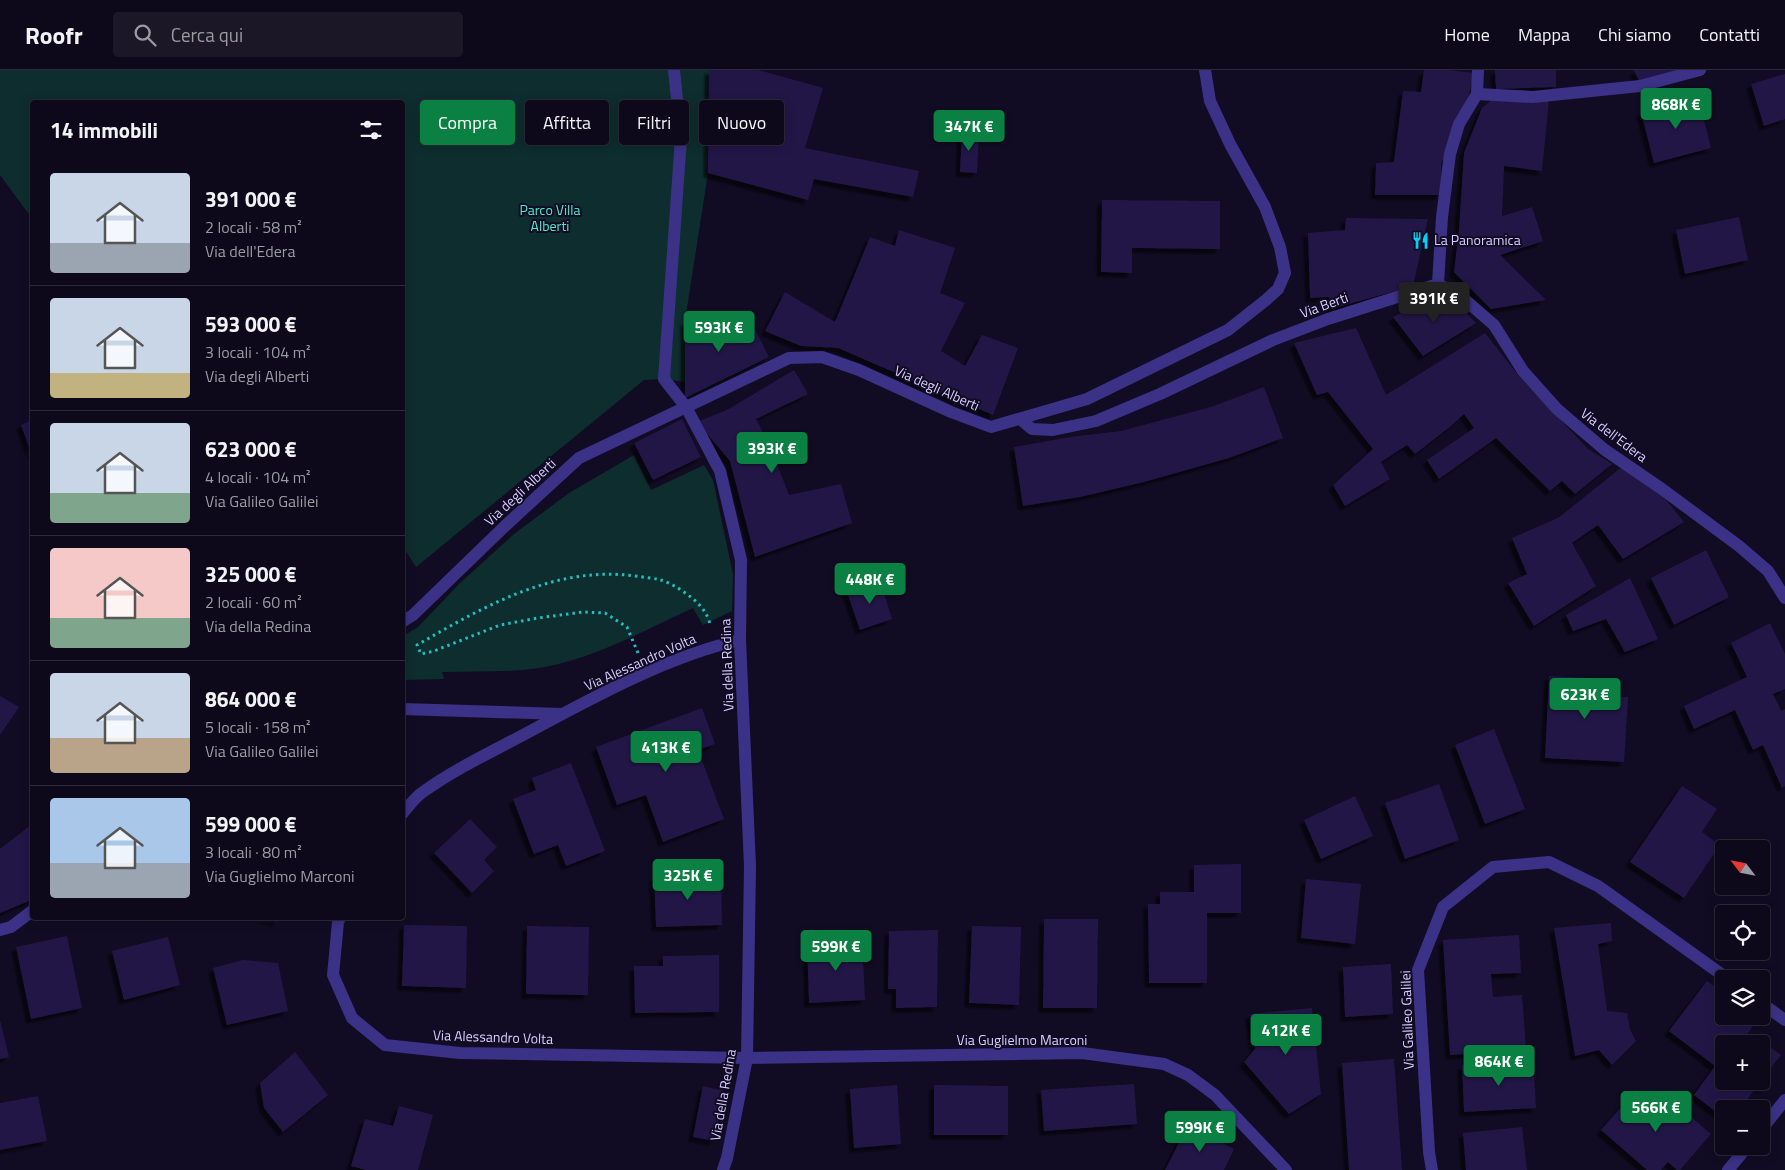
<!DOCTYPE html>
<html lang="it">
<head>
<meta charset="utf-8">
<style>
	:root { --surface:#0d091a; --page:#1b1727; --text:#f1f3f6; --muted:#9a9aa2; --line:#2d2a39; --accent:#0b8043 }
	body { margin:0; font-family:"Titillium Web",sans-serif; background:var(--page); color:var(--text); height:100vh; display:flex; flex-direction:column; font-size:19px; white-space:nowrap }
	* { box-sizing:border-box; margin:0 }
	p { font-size:16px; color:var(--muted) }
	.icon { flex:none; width:28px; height:28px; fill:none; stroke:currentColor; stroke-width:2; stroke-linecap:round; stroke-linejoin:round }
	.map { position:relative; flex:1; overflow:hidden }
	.panel { position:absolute; left:30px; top:30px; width:375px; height:820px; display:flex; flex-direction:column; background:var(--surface); border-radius:5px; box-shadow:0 2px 12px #0003,0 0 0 1px var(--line) }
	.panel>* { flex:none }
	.banner { position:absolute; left:420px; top:30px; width:475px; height:45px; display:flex; gap:10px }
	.needle { width:32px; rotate:302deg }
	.controls { position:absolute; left:1715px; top:770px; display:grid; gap:10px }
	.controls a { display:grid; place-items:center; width:55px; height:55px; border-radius:5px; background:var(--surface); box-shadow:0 2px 12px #0003,0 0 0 1px var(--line); font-size:25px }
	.price { position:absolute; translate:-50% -42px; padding:0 11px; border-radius:5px; background:var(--accent); color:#fff; font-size:16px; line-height:32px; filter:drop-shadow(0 1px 2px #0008) }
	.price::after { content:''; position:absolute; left:50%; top:30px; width:15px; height:11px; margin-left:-8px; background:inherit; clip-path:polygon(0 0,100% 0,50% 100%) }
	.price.active { background:#222; color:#fff }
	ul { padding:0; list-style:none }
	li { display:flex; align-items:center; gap:15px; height:125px; padding:0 20px }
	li+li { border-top:1px solid var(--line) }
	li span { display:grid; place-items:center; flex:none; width:140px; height:100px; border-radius:5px; color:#555 }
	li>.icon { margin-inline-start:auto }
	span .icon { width:60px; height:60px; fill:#fffc; stroke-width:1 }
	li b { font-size:21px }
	h2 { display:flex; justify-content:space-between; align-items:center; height:60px; padding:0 20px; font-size:21px }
	.chip { padding:0 18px; border-radius:5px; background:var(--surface); box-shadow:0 2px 12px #0003,0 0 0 1px var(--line); font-size:18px; line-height:45px }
	.chip.active { background:var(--accent); color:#fff }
	header { display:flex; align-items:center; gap:30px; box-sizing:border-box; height:70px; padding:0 25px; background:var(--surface); border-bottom:1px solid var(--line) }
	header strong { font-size:24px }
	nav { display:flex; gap:28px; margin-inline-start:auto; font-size:18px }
	.search { width:350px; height:45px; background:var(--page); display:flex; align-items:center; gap:12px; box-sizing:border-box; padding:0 18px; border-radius:5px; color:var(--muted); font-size:19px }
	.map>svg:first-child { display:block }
</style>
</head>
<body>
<header>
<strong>Roofr</strong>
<div class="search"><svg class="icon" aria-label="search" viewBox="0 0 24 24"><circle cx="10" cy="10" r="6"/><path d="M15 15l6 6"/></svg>Cerca qui</div>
<nav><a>Home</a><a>Mappa</a><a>Chi siamo</a><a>Contatti</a></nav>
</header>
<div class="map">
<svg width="1785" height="1100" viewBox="0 0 1785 1100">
	<defs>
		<filter id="shadow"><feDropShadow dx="-4.5" dy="4.5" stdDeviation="1" flood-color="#0009"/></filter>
	</defs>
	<rect width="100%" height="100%" fill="#110c23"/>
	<!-- green -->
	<g fill="#0e2d2e">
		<path d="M0 0H709L708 103 685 251V312L664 309 644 310 416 497 402 475V32H32V142L28 143 0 105Z"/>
		<path d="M634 385 651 420 704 395 713 410 733 504 732 541 703 555 693 538C645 560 597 587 545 597 511 603 476 601 442 602L444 609 403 610V566L418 557 460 513 514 464 569 423Z"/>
	</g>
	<!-- building -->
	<g fill="#231646" filter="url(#shadow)">
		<path d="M709 0H758L823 18 805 78 919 101 913 127 814 109 808 130 708 103Z"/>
		<path d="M1424 0H1447L1474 3 1467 33 1441 94V125H1375L1376 93 1394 92 1403 21 1421 22Z"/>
		<path d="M1495 0H1556V17L1496 19Z"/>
		<path d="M1634 0H1678L1639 11Z"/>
		<path d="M1785 4V49L1764 56 1751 14Z"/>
		<path d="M1698 27 1711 78 1654 93 1641 42Z"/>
		<path d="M1493 29H1549L1542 101 1504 96 1502 146 1532 137 1543 171 1500 185 1546 230 1491 239 1454 202 1459 160 1464 83 1482 38Z"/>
		<path d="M962 61 979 62 977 103 960 102Z"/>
		<path d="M1102 130 1220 131V179L1132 178V203L1101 202Z"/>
		<path d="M1739 147 1748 190 1685 204 1676 160Z"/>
		<path d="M1346 148 1428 149 1413 216 1331 239 1329 227 1310 228 1308 163 1345 160Z"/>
		<path d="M899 160 955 178 940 223 965 233 941 281 965 296 982 265 1018 278 993 345 838 278 801 276 765 261 785 222 835 252 870 167 895 176Z"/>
		<path d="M1451 228 1476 253 1423 286 1393 247 1425 232Z"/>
		<path d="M685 251 753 255 769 287 685 328Z"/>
		<path d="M1356 258 1386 325 1485 263 1518 305 1588 379 1612 394 1575 424 1562 411 1550 421 1496 368 1439 409 1427 390 1474 358 1464 344 1451 356 1415 384 1407 375 1381 392 1390 409 1345 436 1333 415 1373 379 1328 322 1317 325 1294 273Z"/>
		<path d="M794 300 808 324 756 349 770 376 789 425 841 414 852 453 755 487 730 391 697 352 727 340Z"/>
		<path d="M1264 317 1283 368 1229 388 1144 412 1080 427 1023 436 1014 377 1070 367 1121 361 1211 337Z"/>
		<path d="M682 349 701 387 653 410 634 373Z"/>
		<path d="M32 350V385L21 355Z"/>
		<path d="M1622 397 1658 420 1684 452 1623 489 1598 455 1572 473 1596 516 1534 556 1508 513 1527 504 1512 468 1558 448Z"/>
		<path d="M1706 480 1729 527 1674 555 1651 508Z"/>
		<path d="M1630 508 1658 569 1625 582 1606 549 1573 561 1566 545Z"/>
		<path d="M880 511 892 549 860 560 847 522Z"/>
		<path d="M1770 553 1785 584V619L1773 624 1781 641 1785 639V716L1782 718 1763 675 1753 680 1735 640 1694 659 1684 636 1747 607 1731 573Z"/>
		<path d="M1549 606 1610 609V626L1628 627 1624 692 1545 688Z"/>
		<path d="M0 626 19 637 0 665Z"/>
		<path d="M702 638 715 674 698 680 724 749 663 772 646 725 617 735 596 677Z"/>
		<path d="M1494 659 1525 739 1485 754 1455 675Z"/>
		<path d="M571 693 605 781 566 796 558 775 534 784 513 729 536 720 532 708Z"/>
		<path d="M1439 714 1459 770 1405 789 1385 733Z"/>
		<path d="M1682 716 1717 739 1702 762 1720 775 1684 828 1630 792Z"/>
		<path d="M1355 726 1373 766 1321 789 1304 750Z"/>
		<path d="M470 749 497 777 484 790 494 801 472 823 434 783Z"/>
		<path d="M32 754V828L29 831 0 843V779Z"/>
		<path d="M1241 794V843H1207V913H1149L1148 834H1160V822H1194V795Z"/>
		<path d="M721 804 722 855 656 857 654 807Z"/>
		<path d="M1306 809 1361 814 1355 874 1301 868Z"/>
		<path d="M261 848H278L277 852Z"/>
		<path d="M1044 849H1098L1097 938H1043Z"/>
		<path d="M1611 853 1612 871 1598 874 1607 941 1627 943 1630 959 1636 971 1612 995 1599 980 1575 986 1554 858Z"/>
		<path d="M404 855 467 856 466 918 402 916Z"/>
		<path d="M527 856 589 857 588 925 526 924Z"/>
		<path d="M972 856 1021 857 1019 935 969 933Z"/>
		<path d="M938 860 937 937 896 938V919H888L889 861Z"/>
		<path d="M1519 865 1521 903 1491 904 1493 927 1522 925 1526 980 1450 985 1443 870Z"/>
		<path d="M67 866 82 938 31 949 16 877Z"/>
		<path d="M168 867 180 915 124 930 112 881Z"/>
		<path d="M862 870 865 930 809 933 807 873Z"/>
		<path d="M719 885V942L635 943 634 896H663V886Z"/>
		<path d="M243 890 278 893 288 941 227 955 213 898Z"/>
		<path d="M1391 894 1393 944 1345 947 1343 897Z"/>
		<path d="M1707 911 1724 923V946H1754L1758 949 1740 974H1724V1011H1761L1740 1039H1724V1048L1694 1025 1715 996 1669 961Z"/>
		<path d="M1312 938 1321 1024 1289 1044 1244 992 1255 979 1250 944Z"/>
		<path d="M0 950 9 987 0 989Z"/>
		<path d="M1764 973 1781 985 1761 1011V977Z"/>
		<path d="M295 982 328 1025 283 1062 264 1038 260 1013Z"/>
		<path d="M1394 989 1402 1100H1349L1342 993Z"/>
		<path d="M1533 991 1536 1038 1464 1042 1462 995Z"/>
		<path d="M1134 1014 1137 1054 1044 1061 1041 1020Z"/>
		<path d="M897 1015 901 1074 854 1078 850 1019Z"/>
		<path d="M934 1015 1008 1016V1065H934Z"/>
		<path d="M703 1016 724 1021 714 1071 693 1067Z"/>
		<path d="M1636 1020 1660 1041 1670 1029 1711 1064 1680 1100H1677L1668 1092 1661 1100H1647L1601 1060Z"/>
		<path d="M38 1026 47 1071 0 1080V1033Z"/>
		<path d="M399 1036 433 1045 418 1100H366L351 1096 365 1049 393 1056Z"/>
		<path d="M1188 1055 1234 1079 1224 1100H1165Z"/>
		<path d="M1522 1057 1527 1100H1466L1463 1063Z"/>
	</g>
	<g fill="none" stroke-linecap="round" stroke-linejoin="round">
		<!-- path -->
		<path stroke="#23bebe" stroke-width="3" stroke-dasharray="2.5 4" stroke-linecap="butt" d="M638 583 627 557 605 543 583 542 538 548 500 555 434 581 421 584 417 575C483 537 555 495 635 506 656 509 663 508 681 520 694 529 706 538 710 554"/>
		<!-- service -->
		<path stroke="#3b3287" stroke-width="12" d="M674 0 681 68 664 309 686 337"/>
		<!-- minor -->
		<g stroke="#3b3287" stroke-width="12">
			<path d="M1477 24 1533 27 1640 16 1700 0"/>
			<path d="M1438 214 1463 228 1494 255 1523 301 1557 339 1605 380 1662 419 1739 476 1768 501 1785 528"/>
			<path d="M1438 214 1442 147 1450 84 1459 54 1477 24 1478 0"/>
			<path d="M686 337 720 401 741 490 740 570 750 796 747 988 727 1088 723 1100"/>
			<path d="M1020 349 1032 359 1053 360 1096 351 1160 324 1273 270 1328 249 1438 214"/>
			<path d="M402 552 413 545 505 456 579 388 789 288 822 287 859 300 951 342 991 357 1087 329 1228 260 1266 230 1278 219 1285 203 1280 177 1265 137 1230 74 1210 31 1205 0"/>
			<path d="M402 639 562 644"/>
			<path d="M402 744C409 736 415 727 423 722 455 699 491 682 525 664 590 629 668 586 740 570"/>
			<path d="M340 848 338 852 333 905 352 948 385 975 460 983 747 988 1082 983 1164 994 1188 1005 1215 1025 1286 1100"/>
			<path d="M0 860 11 857 32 841"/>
			<path d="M1761 933 1785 950"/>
			<path d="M1761 1060 1785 1030"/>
			<path d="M1432 1100 1429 1082 1418 900 1443 837 1493 797 1549 792 1598 816 1728 909"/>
			<path d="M1728 1100 1748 1076"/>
		</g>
	</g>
	<!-- icons -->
	<defs>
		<symbol id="restaurant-bare" viewBox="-9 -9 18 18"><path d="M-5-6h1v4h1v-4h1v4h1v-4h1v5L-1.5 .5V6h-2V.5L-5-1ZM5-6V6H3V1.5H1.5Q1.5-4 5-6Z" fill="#00d1f9" stroke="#110c23" stroke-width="2.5" paint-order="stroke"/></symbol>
	</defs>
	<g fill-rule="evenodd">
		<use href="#restaurant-bare" x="1408" y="158" width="25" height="25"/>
	</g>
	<g text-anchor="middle" stroke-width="4" stroke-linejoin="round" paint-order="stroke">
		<!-- park labels -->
		<g font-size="14" fill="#4feacd" stroke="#110c23">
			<text x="550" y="145">Parco Villa<tspan x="550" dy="16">Alberti</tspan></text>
		</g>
		<!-- poi labels -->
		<g font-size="14" fill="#d7ceff" stroke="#110c23" text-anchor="start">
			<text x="1434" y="175">La Panoramica</text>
		</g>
		<!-- street labels -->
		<g font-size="14" fill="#d7ceff" stroke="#110c23">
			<text transform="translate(1324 235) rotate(-20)" y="5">Via Berti</text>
			<text transform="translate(937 318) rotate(24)" y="5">Via degli Alberti</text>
			<text transform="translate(1614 365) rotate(37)" y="5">Via dell'Edera</text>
			<text transform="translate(520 422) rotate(-43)" y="5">Via degli Alberti</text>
			<text transform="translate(640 592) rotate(-24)" y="5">Via Alessandro Volta</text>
			<text transform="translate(727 595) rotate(-92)" y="5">Via della Redina</text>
			<text transform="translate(1407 950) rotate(-92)" y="5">Via Galileo Galilei</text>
			<text transform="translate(493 967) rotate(2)" y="5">Via Alessandro Volta</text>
			<text x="1022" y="975">Via Guglielmo Marconi</text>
			<text transform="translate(723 1025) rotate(-80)" y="5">Via della Redina</text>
		</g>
	</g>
</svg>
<div class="controls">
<a><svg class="needle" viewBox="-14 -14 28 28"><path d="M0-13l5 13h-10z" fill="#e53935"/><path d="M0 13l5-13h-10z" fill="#9a9aa2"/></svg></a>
<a><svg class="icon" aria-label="locate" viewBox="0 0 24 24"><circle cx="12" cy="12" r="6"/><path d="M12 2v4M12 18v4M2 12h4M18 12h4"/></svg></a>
<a><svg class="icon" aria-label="layers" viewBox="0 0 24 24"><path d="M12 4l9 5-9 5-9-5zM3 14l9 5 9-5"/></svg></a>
<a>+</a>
<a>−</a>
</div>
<b class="price" style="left:1676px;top:60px">868K €</b>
<b class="price" style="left:969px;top:82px">347K €</b>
<b class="price active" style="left:1434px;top:254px">391K €</b>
<b class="price" style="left:719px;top:283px">593K €</b>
<b class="price" style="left:772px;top:404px">393K €</b>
<b class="price" style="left:870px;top:535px">448K €</b>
<b class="price" style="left:1585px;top:650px">623K €</b>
<b class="price" style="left:666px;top:703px">413K €</b>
<b class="price" style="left:688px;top:831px">325K €</b>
<b class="price" style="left:836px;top:902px">599K €</b>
<b class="price" style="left:1286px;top:986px">412K €</b>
<b class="price" style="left:1499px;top:1017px">864K €</b>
<b class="price" style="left:1656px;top:1063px">566K €</b>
<b class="price" style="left:1200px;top:1083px">599K €</b>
<div class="banner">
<a class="chip active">Compra</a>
<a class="chip">Affitta</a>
<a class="chip">Filtri</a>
<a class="chip">Nuovo</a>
</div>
<section class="panel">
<h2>14 immobili<svg class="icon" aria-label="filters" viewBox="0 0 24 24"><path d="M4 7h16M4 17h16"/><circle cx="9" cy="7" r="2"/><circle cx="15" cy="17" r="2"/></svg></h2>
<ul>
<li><span style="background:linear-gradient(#c9d6e8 70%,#9aa5b1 0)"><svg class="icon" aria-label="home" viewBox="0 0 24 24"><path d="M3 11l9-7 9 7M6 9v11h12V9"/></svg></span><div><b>391 000 €</b><p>2 locali · 58 m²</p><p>Via dell'Edera</p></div></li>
<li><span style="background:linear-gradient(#c9d6e8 75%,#c2b280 0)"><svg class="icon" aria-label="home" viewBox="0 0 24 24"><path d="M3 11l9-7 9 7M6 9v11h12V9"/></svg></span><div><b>593 000 €</b><p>3 locali · 104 m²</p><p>Via degli Alberti</p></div></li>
<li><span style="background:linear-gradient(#c9d6e8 70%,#7fa58c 0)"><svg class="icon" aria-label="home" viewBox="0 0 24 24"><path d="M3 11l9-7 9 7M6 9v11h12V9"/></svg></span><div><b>623 000 €</b><p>4 locali · 104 m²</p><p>Via Galileo Galilei</p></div></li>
<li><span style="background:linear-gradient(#f6c9c9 70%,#7fa58c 0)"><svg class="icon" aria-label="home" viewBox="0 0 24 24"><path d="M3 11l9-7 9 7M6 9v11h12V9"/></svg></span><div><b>325 000 €</b><p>2 locali · 60 m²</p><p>Via della Redina</p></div></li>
<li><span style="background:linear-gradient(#c9d6e8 65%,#b9a48a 0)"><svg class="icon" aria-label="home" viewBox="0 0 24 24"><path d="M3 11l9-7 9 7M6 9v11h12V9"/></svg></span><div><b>864 000 €</b><p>5 locali · 158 m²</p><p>Via Galileo Galilei</p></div></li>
<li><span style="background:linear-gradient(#a9c7e8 65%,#9aa5b1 0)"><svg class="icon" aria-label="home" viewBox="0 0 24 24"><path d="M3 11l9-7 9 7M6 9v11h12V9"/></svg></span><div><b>599 000 €</b><p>3 locali · 80 m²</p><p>Via Guglielmo Marconi</p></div></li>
</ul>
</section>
</div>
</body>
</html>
